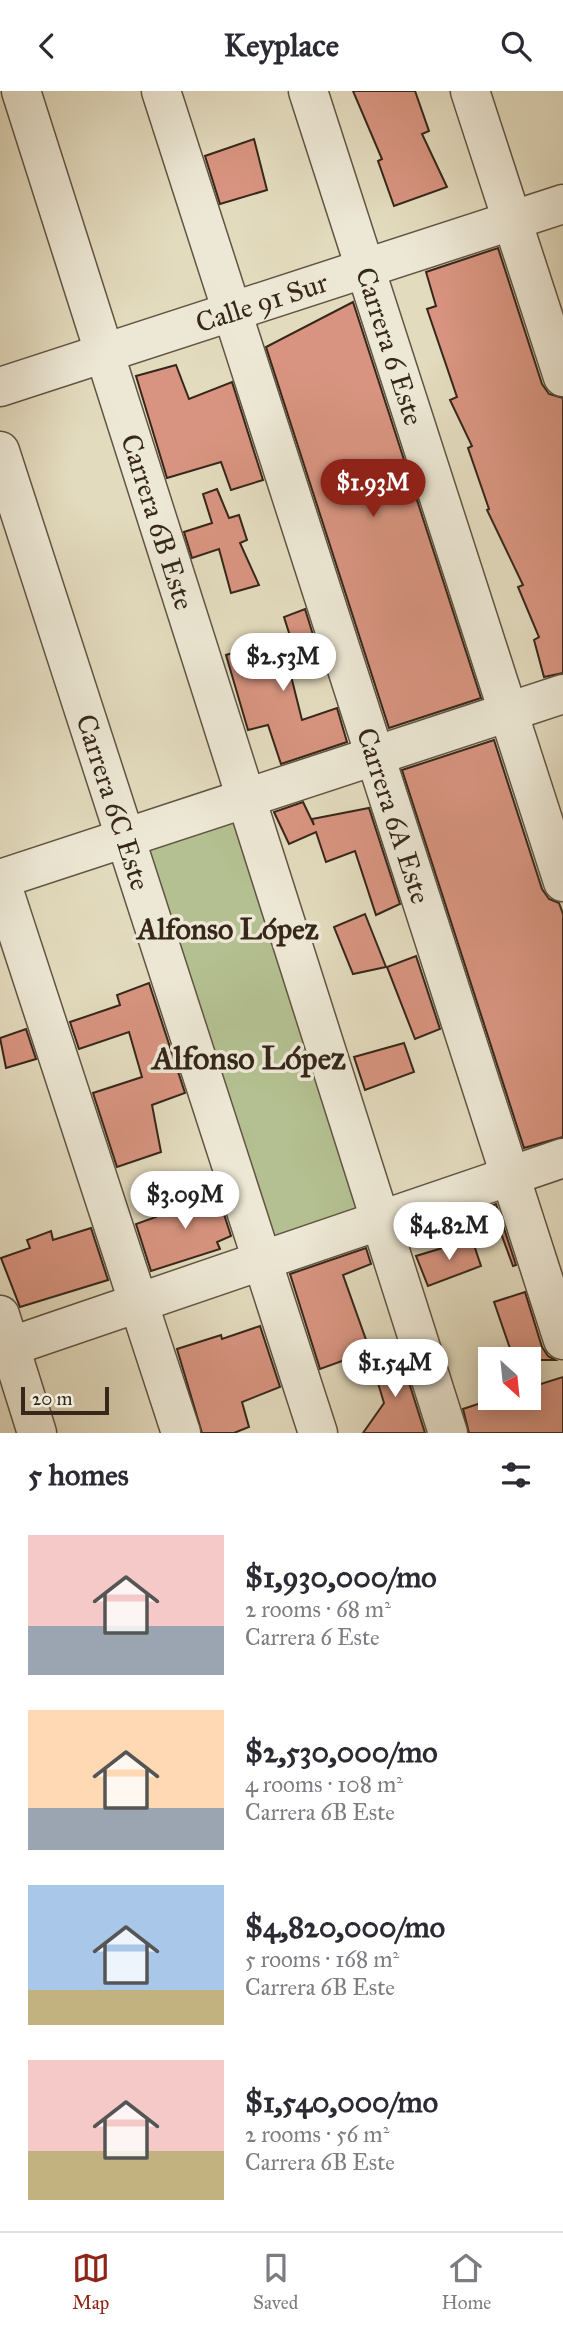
<!DOCTYPE html>
<html lang="en">
<head>
<meta charset="utf-8">
<style>
	:root { --surface:#fff; --page:#f7f7f7; --text:#2b2b33; --muted:#7c7c81; --line:#e1e1e2; --accent:#8f2418 }
	body { margin:0; font-family:"IM FELL Great Primer",serif; background:var(--page); color:var(--text); height:100vh; display:flex; flex-direction:column; font-size:26px; white-space:nowrap }
	* { box-sizing:border-box; margin:0 }
	p { font-size:23px; color:var(--muted) }
	.icon { flex:none; width:38px; height:38px; fill:none; stroke:currentColor; stroke-width:2; stroke-linecap:round; stroke-linejoin:round }
	.map { position:relative; height:1342px; overflow:hidden }
	.details { display:flex; flex-direction:column; background:var(--surface); flex:1 }
	.details>* { flex:none }
	.needle { width:46px; rotate:153deg }
	.fabs { position:absolute; left:478px; top:1256px; display:grid; gap:14px }
	.fabs a { display:grid; place-items:center; width:63px; height:63px; border-radius:0px; background:var(--surface); box-shadow:0 4px 18px #0003; font-size:35px }
	.scale { position:absolute; left:21px; bottom:18px; width:88px; box-sizing:border-box; padding-left:7px; border:4px solid #36271a; border-top:0; font-size:19px; line-height:24px; white-space:nowrap; color:#36271a; -webkit-text-stroke:5px #ede8d5; paint-order:stroke }
	.price { position:absolute; translate:-50% -60px; padding:0 16px; border-radius:24px; background:#fff; color:#222; font-size:23px; line-height:46px; filter:drop-shadow(0 2px 4px #0008) }
	.price::after { content:''; position:absolute; left:50%; top:42px; width:21px; height:16px; margin-left:-10px; background:inherit; clip-path:polygon(0 0,100% 0,50% 100%) }
	.price.current { background:var(--accent); color:#fff }
	ul { padding:0; list-style:none }
	li { display:flex; align-items:center; gap:21px; height:175px; padding:0 28px }
	li span { display:grid; place-items:center; flex:none; width:196px; height:140px; border-radius:0px; color:#555 }
	li>.icon { margin-inline-start:auto }
	span .icon { width:84px; height:84px; fill:#fffc; stroke-width:1 }
	li b { font-size:30px }
	h2 { display:flex; justify-content:space-between; align-items:center; height:84px; padding:0 28px; font-size:30px }
	header { display:flex; justify-content:space-between; align-items:center; height:91px; padding:0 28px; background:var(--surface); font-size:32px; font-weight:700 }
	.tabs { display:flex; justify-content:space-around; align-items:center; height:98px; border-top:2px solid var(--line); background:var(--surface); font-size:19px; color:var(--muted) }
	.tabs a { display:grid; justify-items:center; gap:4px }
	.tabs .current { color:var(--accent) }
	.map>svg:first-child { display:block }
</style>
</head>
<body>
<header><svg class="icon" aria-label="back" viewBox="0 0 24 24"><path d="M15 5l-7 7 7 7"/></svg>Keyplace<svg class="icon" aria-label="search" viewBox="0 0 24 24"><circle cx="10" cy="10" r="6"/><path d="M15 15l6 6"/></svg></header>
<div class="map">
<svg width="563" height="1342" viewBox="0 0 563 1342">
	<rect width="100%" height="100%" fill="#e3dbbe"/>
	<filter id="stains"><feTurbulence type="fractalNoise" baseFrequency=".00286" numOctaves="4"/><feColorMatrix values="0 0 0 0 .2 0 0 0 0 .09 0 0 0 0 .02 0 0 0 .5 -.17"/></filter>
	<radialGradient id="worn" r=".72"><stop offset=".6" stop-color="#630" stop-opacity="0"/><stop offset="1" stop-color="#630" stop-opacity=".3"/></radialGradient>
	<!-- green -->
	<path fill="#b4c091" stroke="#757456" stroke-width="2" d="M240 724 365 1124 272 1153 145 754Z"/>
	<!-- building -->
	<g fill="#d89480" stroke="#36271a" stroke-width="2">
		<path d="M353 0H415L429 40 422 43 447 96 394 115 378 70 382 68Z"/>
		<path d="M254 48 267 99 220 113 205 65Z"/>
		<path d="M498 157 542 293 549 303 563 307V582L544 586 534 549 539 546 518 496 523 494 487 419 489 418 468 357 472 355 450 309 457 306 427 218 436 215 426 181Z"/>
		<path d="M353 211 481 607 389 637 266 256Z"/>
		<path d="M176 274 189 308 232 291 263 389 231 399 221 371 167 387 136 285Z"/>
		<path d="M217 398 229 427 239 424 247 449 240 452 259 494 231 502 219 458 192 467 184 441 212 432 203 403Z"/>
		<path d="M305 518 319 563 288 573 302 629 337 617 347 651 281 673 268 634 248 639 226 564 290 545 284 526Z"/>
		<path d="M494 649 542 798 549 808 559 812 563 823V1046L524 1057 402 679Z"/>
		<path d="M303 711 314 734 312 728 369 717 400 813 376 824 355 760 326 771 316 741 289 753 274 721Z"/>
		<path d="M365 823 386 876 353 883 334 836Z"/>
		<path d="M416 865 440 938 415 948 387 876Z"/>
		<path d="M149 892 185 1002 152 1014 161 1061 117 1076 93 1002 142 986 129 941 79 958 70 931 120 914 117 904Z"/>
		<path d="M26 938 36 968 6 977 0 947Z"/>
		<path d="M404 952 414 981 365 999 354 966Z"/>
		<path d="M214 1092 231 1145 217 1151 220 1158 151 1180 136 1133 156 1126 155 1123 207 1106 204 1095Z"/>
		<path d="M496 1113 516 1174 513 1175 491 1115Z"/>
		<path d="M91 1137 108 1189 20 1216 1 1167 30 1157 27 1149 51 1140 53 1149Z"/>
		<path d="M472 1148 481 1175 428 1195 416 1165Z"/>
		<path d="M366 1157 371 1173 343 1184 370 1260 320 1278 290 1183Z"/>
		<path d="M525 1201 542 1256 548 1265 555 1269H514L494 1211Z"/>
		<path d="M260 1235 280 1296 242 1311 249 1336 234 1342H202L177 1258 221 1244 222 1248Z"/>
		<path d="M399 1260 425 1342H363L384 1312 371 1269Z"/>
		<path d="M563 1286V1342H469L463 1318 496 1307H528V1297Z"/>
	</g>
	<g fill="none" stroke-linecap="round" stroke-linejoin="round">
		<defs>
			<g id="minor">
				<path id="s1" d="M21 0 448 1342"/>
				<path id="s2" d="M161 0 563 1249"/>
				<path id="s3" d="M308 0 563 791"/>
				<path d="M470 0 563 286"/>
				<path id="s4" d="M0 296 563 113"/>
				<path id="s5" d="M0 360 318 1342"/>
				<path d="M0 788 563 603"/>
				<path d="M0 788 181 1342"/>
				<path d="M0 1224 37 1342"/>
				<path d="M0 1259 563 1067"/>
			</g>
		</defs>
		<!-- minor casing -->
		<use href="#minor" stroke="#615443" stroke-width="41"/>
		<!-- minor -->
		<use href="#minor" stroke="#ede8d5" stroke-width="38"/>
	</g>
	<g text-anchor="middle" stroke-width="7" stroke-linejoin="round" paint-order="stroke">
		<!-- street labels -->
		<g font-size="28" fill="#36271a" stroke="#ede8d5">
			<text dy="10" stroke="none"><textPath href="#s4" startOffset="275">Calle 91 Sur</textPath></text>
			<text dy="10" stroke="none"><textPath href="#s3" startOffset="268">Carrera 6 Este</textPath></text>
			<text dy="10" stroke="none"><textPath href="#s1" startOffset="452">Carrera 6B Este</textPath></text>
			<text dy="10" stroke="none"><textPath href="#s5" startOffset="369">Carrera 6C Este</textPath></text>
			<text dy="10" stroke="none"><textPath href="#s2" startOffset="761">Carrera 6A Este</textPath></text>
		</g>
		<!-- neighbourhood labels -->
		<g font-size="30" font-weight="bold" fill="#36271a" stroke="#ede8d5">
			<text x="228" y="848">Alfonso López</text>
		</g>
		<!-- quarter labels -->
		<g font-size="32" font-weight="bold" fill="#36271a" stroke="#ede8d5">
			<text x="249" y="978">Alfonso López</text>
		</g>
	</g>
	<rect width="100%" height="100%" filter="url(#stains)"/>
	<rect width="100%" height="100%" fill="url(#worn)"/>
</svg>
<div class="fabs">
<a><svg class="needle" viewBox="-14 -14 28 28"><path d="M0-13l5 13h-10z" fill="#e53935"/><path d="M0 13l5-13h-10z" fill="#7c7c81"/></svg></a>
</div>
<div class="scale">20 m</div>
<b class="price current" style="left:373px;top:428px">$1.93M</b>
<b class="price" style="left:283px;top:602px">$2.53M</b>
<b class="price" style="left:185px;top:1140px">$3.09M</b>
<b class="price" style="left:449px;top:1171px">$4.82M</b>
<b class="price" style="left:395px;top:1308px">$1.54M</b>
</div>
<section class="details">
<h2>5 homes<svg class="icon" aria-label="filters" viewBox="0 0 24 24"><path d="M4 7h16M4 17h16"/><circle cx="9" cy="7" r="2"/><circle cx="15" cy="17" r="2"/></svg></h2>
<ul>
<li><span style="background:linear-gradient(#f6c9c9 65%,#9aa5b1 0)"><svg class="icon" aria-label="home" viewBox="0 0 24 24"><path d="M3 11l9-7 9 7M6 9v11h12V9"/></svg></span><div><b>$1,930,000/mo</b><p>2 rooms · 68 m²</p><p>Carrera 6 Este</p></div></li>
<li><span style="background:linear-gradient(#ffd9b3 70%,#9aa5b1 0)"><svg class="icon" aria-label="home" viewBox="0 0 24 24"><path d="M3 11l9-7 9 7M6 9v11h12V9"/></svg></span><div><b>$2,530,000/mo</b><p>4 rooms · 108 m²</p><p>Carrera 6B Este</p></div></li>
<li><span style="background:linear-gradient(#a9c7e8 75%,#c2b280 0)"><svg class="icon" aria-label="home" viewBox="0 0 24 24"><path d="M3 11l9-7 9 7M6 9v11h12V9"/></svg></span><div><b>$4,820,000/mo</b><p>5 rooms · 168 m²</p><p>Carrera 6B Este</p></div></li>
<li><span style="background:linear-gradient(#f6c9c9 65%,#c2b280 0)"><svg class="icon" aria-label="home" viewBox="0 0 24 24"><path d="M3 11l9-7 9 7M6 9v11h12V9"/></svg></span><div><b>$1,540,000/mo</b><p>2 rooms · 56 m²</p><p>Carrera 6B Este</p></div></li>
</ul>
</section>
<nav class="tabs">
<a class="current"><svg class="icon" aria-label="map" viewBox="0 0 24 24"><path d="M3 6l6-2 6 2 6-2v14l-6 2-6-2-6 2zM9 4v14M15 6v14"/></svg>Map</a>
<a><svg class="icon" aria-label="saved" viewBox="0 0 24 24"><path d="M7 4h10v16l-5-4-5 4z"/></svg>Saved</a>
<a><svg class="icon" aria-label="home" viewBox="0 0 24 24"><path d="M3 11l9-7 9 7M6 9v11h12V9"/></svg>Home</a>
</nav>
</body>
</html>
